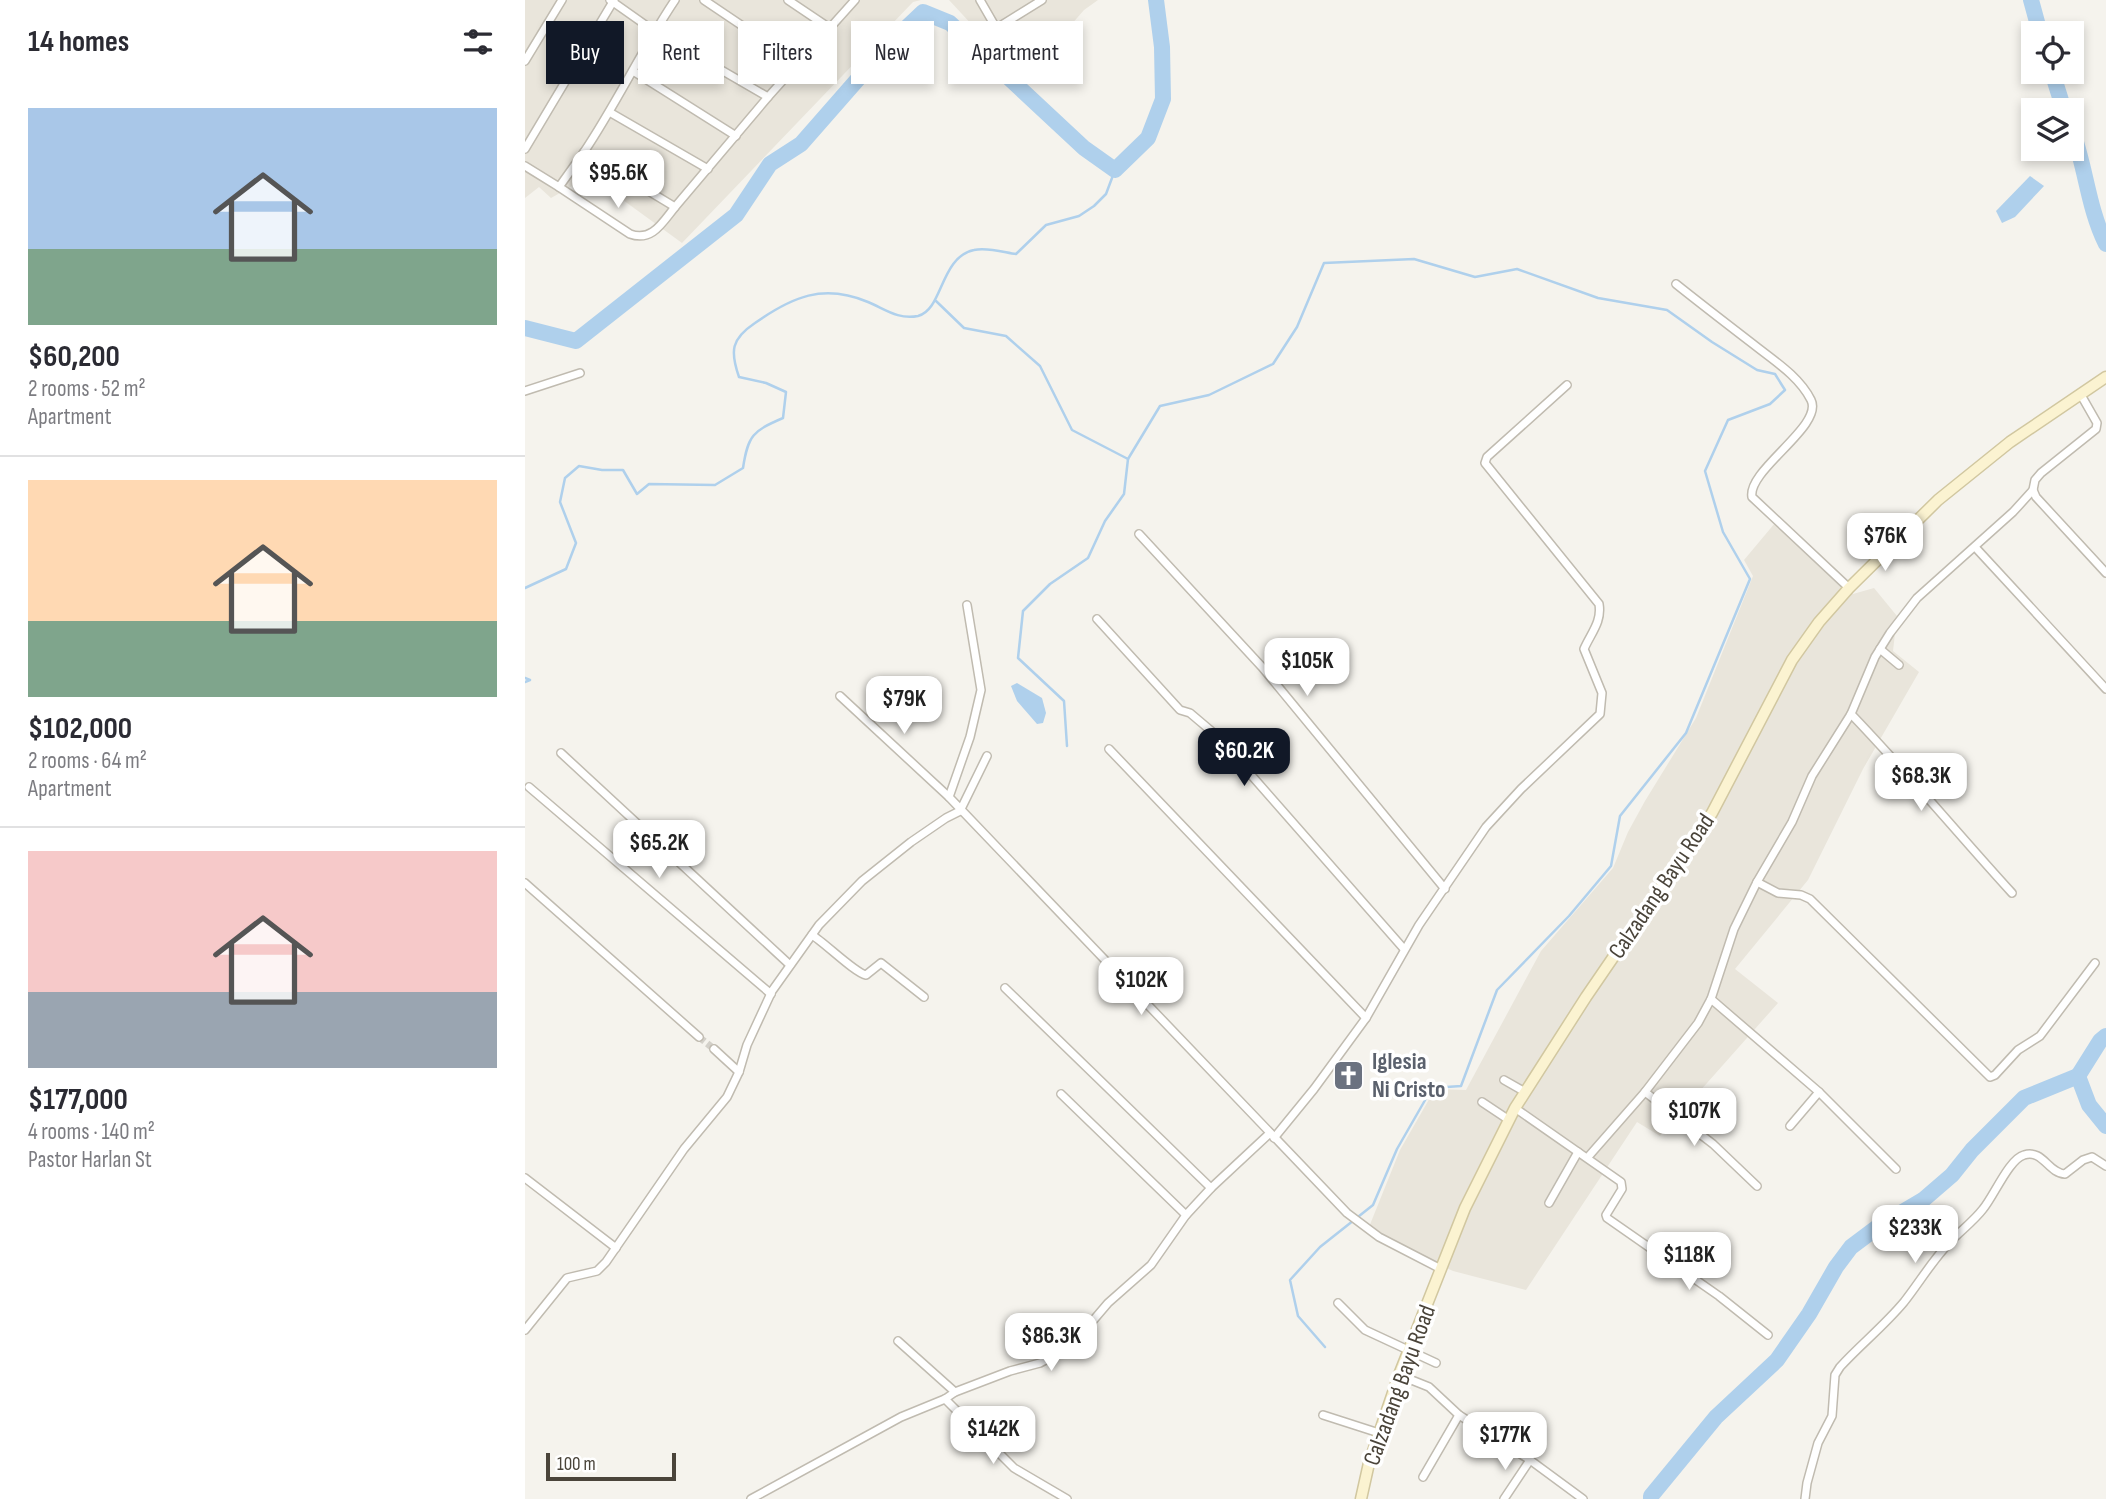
<!DOCTYPE html>
<html lang="en">
<head>
<meta charset="utf-8">
<style>
	:root { --surface:#fff; --page:#f2f2f3; --text:#2b2b33; --muted:#7c7c81; --line:#e1e1e2; --accent:#111827 }
	body { margin:0; font-family:"Sofia Sans Condensed",sans-serif; background:var(--page); color:var(--text); height:100vh; display:flex; flex-direction:column; font-size:26px; white-space:nowrap }
	* { box-sizing:border-box; margin:0 }
	p { font-size:23px; color:var(--muted) }
	.icon { flex:none; width:38px; height:38px; fill:none; stroke:currentColor; stroke-width:2; stroke-linecap:round; stroke-linejoin:round }
	.map { position:relative; flex:1; overflow:hidden }
	.side { display:flex; flex-direction:column; background:var(--surface); width:525px }
	.side>* { flex:none }
	.top-card { position:absolute; left:21px; top:21px; width:665px; height:63px; display:flex; gap:14px }
	.tools { position:absolute; left:1496px; top:21px; display:grid; gap:14px }
	.tools a { display:grid; place-items:center; width:63px; height:63px; border-radius:0px; background:var(--surface); box-shadow:0 4px 10px #0003; font-size:35px }
	.scale { position:absolute; left:21px; bottom:18px; width:130px; box-sizing:border-box; padding-left:7px; border:4px solid #4a443a; border-top:0; font-size:19px; line-height:24px; white-space:nowrap; color:#4a443a; -webkit-text-stroke:5px #fff; paint-order:stroke }
	.price { position:absolute; translate:-50% -60px; padding:0 16px; border-radius:14px; background:#fff; color:#222; font-size:23px; line-height:46px; filter:drop-shadow(0 2px 4px #0008) }
	.price::after { content:''; position:absolute; left:50%; top:42px; width:21px; height:16px; margin-left:-10px; background:inherit; clip-path:polygon(0 0,100% 0,50% 100%) }
	.price.current { background:var(--accent); color:#fff }
	ul { padding:0; list-style:none }
	li { display:grid; align-content:center; gap:14px; height:371px; padding:0 28px }
	li+li { border-top:2px solid var(--line) }
	li span { display:grid; place-items:center; height:217px; border-radius:0px; color:#555 }
	li>.icon { margin-inline-start:auto }
	span .icon { width:126px; height:126px; fill:#fffc; stroke-width:1 }
	li b { font-size:30px }
	h2 { display:flex; justify-content:space-between; align-items:center; height:84px; padding:0 28px; font-size:30px }
	.pill { padding:0 24px; border-radius:0px; background:var(--surface); box-shadow:0 4px 10px #0003; font-size:24px; line-height:63px }
	.pill.current { background:var(--accent); color:#fff }
	main { display:flex; flex:1; min-height:0 }
	.map>svg:first-child { display:block }
</style>
</head>
<body>
<main>
<section class="side">
<h2>14 homes<svg class="icon" aria-label="filters" viewBox="0 0 24 24"><path d="M4 7h16M4 17h16"/><circle cx="9" cy="7" r="2"/><circle cx="15" cy="17" r="2"/></svg></h2>
<ul>
<li><span style="background:linear-gradient(#a9c7e8 65%,#7fa58c 0)"><svg class="icon" aria-label="home" viewBox="0 0 24 24"><path d="M3 11l9-7 9 7M6 9v11h12V9"/></svg></span><div><b>$60,200</b><p>2 rooms · 52 m²</p><p>Apartment</p></div></li>
<li><span style="background:linear-gradient(#ffd9b3 65%,#7fa58c 0)"><svg class="icon" aria-label="home" viewBox="0 0 24 24"><path d="M3 11l9-7 9 7M6 9v11h12V9"/></svg></span><div><b>$102,000</b><p>2 rooms · 64 m²</p><p>Apartment</p></div></li>
<li><span style="background:linear-gradient(#f6c9c9 65%,#9aa5b1 0)"><svg class="icon" aria-label="home" viewBox="0 0 24 24"><path d="M3 11l9-7 9 7M6 9v11h12V9"/></svg></span><div><b>$177,000</b><p>4 rooms · 140 m²</p><p>Pastor Harlan St</p></div></li>
</ul>
</section>
<div class="map">
<svg width="1581" height="1499" viewBox="0 0 1581 1499">
	<rect width="100%" height="100%" fill="#f5f3ed"/>
	<!-- residential -->
	<g fill="#e9e5db">
		<path d="M0 0H396L388 2 157 243 65 176 26 198 14 187 0 198Z"/>
		<path d="M424 0H573L559 10 498 80Z"/>
		<path d="M1250 523 1328 594 1349 588 1372 616 1368 651 1394 672 1338 769 1283 880 1210 969 1253 1003 1135 1136 1112 1122 1001 1290 928 1271 875 1247 844 1227 875 1150 910 1089 941 1090 1016 951 1088 868 1103 832 1120 801 1171 718 1228 576 1219 560Z"/>
	</g>
	<!-- water -->
	<g fill="#afd0ec">
		<path d="M1505 176 1519 186 1490 217 1477 223 1471 211Z"/>
		<path d="M492 683 517 698 521 713 518 723 512 724 492 701 486 686Z"/>
	</g>
	<g fill="none" stroke-linecap="round" stroke-linejoin="round">
		<!-- stream -->
		<g stroke="#afd0ec" stroke-width="2.5">
			<path d="M411 301 439 328 481 336 515 366 547 430 603 459 635 406 684 395 748 364 772 327 799 263 889 259 950 277 992 269 1073 298 1142 310 1187 342 1232 370 1250 374 1260 390 1245 404 1203 420 1180 471 1198 532 1225 579 1161 733 1095 816 1086 866 1044 916 972 990 936 1086 907 1088 872 1149 848 1205 795 1247 765 1280 773 1316 800 1347"/>
			<path d="M0 588 41 569 51 543 35 502 40 478 54 466 77 470H98L112 494 124 484 190 485 218 468C223 435 228 431 258 418L261 392 241 383 214 377C205 351 206 339 230 323 267 297 298 283 343 302 360 309 373 320 393 316 418 310 415 257 449 250 462 247 478 252 491 254L521 225 554 216 569 206 581 194 590 170"/>
			<path d="M0 678 5 680 0 682"/>
			<path d="M542 746 539 701 493 658 498 611 525 584 563 558 580 521 599 494 603 459"/>
		</g>
		<!-- river -->
		<g stroke="#afd0ec" stroke-width="16">
			<path d="M1506 0 1515 33"/>
			<path d="M1527 72 1539 110"/>
			<path d="M1547 130C1561 168 1563 208 1581 244"/>
			<path d="M0 328 51 341 211 215 245 164 276 144 361 47 398 12 425 23 559 148 590 170 623 138 638 99 637 47 631 0"/>
			<path d="M1581 1036 1575 1041 1553 1076 1564 1105 1581 1126"/>
			<path d="M1126 1499V1496L1191 1417 1252 1360 1284 1314 1311 1267 1326 1247 1354 1226 1398 1200 1427 1175 1447 1150 1499 1098 1553 1076"/>
		</g>
		<!-- street-tunnel -->
		<path stroke="#d3d0c9" stroke-width="7" stroke-dasharray="7 3.5" stroke-linecap="butt" d="M174 1037 189 1049"/>
		<defs>
			<g id="street">
				<path d="M85 0 129 31 243 97 150 207 59 152C92 103 117 49 150 0"/>
				<path d="M179 0 274 64"/>
				<path d="M263 0 306 29"/>
				<path d="M455 0 493 66"/>
				<path d="M472 28 517 0"/>
				<path d="M0 61 37 0"/>
				<path d="M108 71 211 136"/>
				<path d="M243 97 330 0"/>
				<path d="M86 113 183 169"/>
				<path d="M0 149 89 0"/>
				<path d="M0 166 34 187 59 152"/>
				<path d="M34 187 105 234C127 242 137 223 150 207"/>
				<path d="M1151 284C1176 304 1202 324 1228 344 1248 360 1274 376 1286 400 1299 426 1222 470 1227 497L1324 588"/>
				<path d="M0 391 55 373"/>
				<path d="M1508 490 1511 497 1581 573"/>
				<path d="M614 534 737 667 920 889"/>
				<path d="M1450 547 1581 689"/>
				<path d="M442 605 456 690 445 737 424 797 822 1213 854 1237 916 1269"/>
				<path d="M572 619 655 710 665 713 691 735 879 949"/>
				<path d="M1355 649 1374 665"/>
				<path d="M315 696 424 797"/>
				<path d="M1326 714C1382 772 1433 834 1487 893"/>
				<path d="M584 749 841 1018"/>
				<path d="M36 753 265 965"/>
				<path d="M4 787 246 994"/>
				<path d="M1232 882 1253 893 1276 895 1285 899 1465 1077 1470 1075 1493 1050 1515 1036 1570 963"/>
				<path d="M0 883 174 1037"/>
				<path d="M287 935C300 943 330 973 341 975L356 963 399 997"/>
				<path d="M480 988 686 1188"/>
				<path d="M1186 999 1294 1092 1371 1169"/>
				<path d="M189 1049 214 1072"/>
				<path d="M979 1080 1000 1092"/>
				<path d="M1120 1092 1188 1144 1232 1186"/>
				<path d="M536 1094 661 1215"/>
				<path d="M957 1102 984 1120"/>
				<path d="M990 1108 1096 1182 1097 1189 1081 1215 1082 1218 1194 1296 1243 1335"/>
				<path d="M1265 1126 1294 1092"/>
				<path d="M749 1138 789 1089 841 1018 894 925 961 827 996 789 1075 714 1077 693 1059 649C1066 633 1077 622 1074 604L960 463 962 457 1042 385"/>
				<path d="M1063 1157 1120 1092 1173 1023 1186 999 1209 929 1232 882 1267 822 1287 776 1326 714 1350 657 1365 633 1392 598 1488 512 1508 490 1510 480 1516 473 1571 429 1572 423 1556 395"/>
				<path d="M0 1178 91 1248"/>
				<path d="M1024 1203 1053 1152"/>
				<path d="M813 1303 840 1330 911 1363"/>
				<path d="M0 1330 42 1278 72 1271 81 1262 159 1149 202 1097 214 1072 222 1045 247 991 294 925 337 881 386 842 421 818 435 811 462 756"/>
				<path d="M373 1341 430 1392"/>
				<path d="M874 1375 904 1387 934 1415 1005 1460 1058 1499"/>
				<path d="M420 1399 489 1468 542 1499"/>
				<path d="M798 1415 854 1433"/>
				<path d="M898 1477 934 1415"/>
				<path d="M226 1499 376 1417 420 1399 430 1392 485 1371 515 1363 528 1356 560 1330 583 1303 626 1265 661 1215 686 1188 745 1133"/>
				<path d="M979 1499 1005 1460"/>
				<path d="M1280 1499 1282 1483 1293 1443 1307 1416 1310 1375 1315 1367C1335 1345 1359 1326 1379 1302 1394 1283 1407 1261 1424 1243 1435 1231 1448 1222 1458 1209 1469 1196 1484 1159 1499 1155 1518 1149 1523 1173 1540 1174L1558 1160 1567 1157 1581 1166"/>
			</g>
			<path id="secondary" d="M836 1499 844 1463 874 1375 940 1208 990 1108 1061 997 1187 813 1267 660 1294 622 1324 588 1413 500 1485 442 1581 377"/>
		</defs>
		<!-- street casing -->
		<use href="#street" stroke="#c0bbb0" stroke-width="10"/>
		<!-- secondary casing -->
		<use href="#secondary" stroke="#d1c7a0" stroke-width="13"/>
		<!-- street -->
		<use href="#street" stroke="#fff" stroke-width="7"/>
		<!-- secondary -->
		<use href="#secondary" stroke="#fbf3d1" stroke-width="10"/>
	</g>
	<!-- icons -->
	<defs>
		<symbol id="church-square" viewBox="-11 -11 22 22"><rect x="-9" y="-9" width="18" height="18" rx="4" fill="#6b7280" stroke="#fff"/><path d="M-1.2-6h2.4v3.5h3.3v2.4h-3.3V6h-2.4V-.1h-3.3v-2.4h3.3Z" fill="#fff"/></symbol>
	</defs>
	<g fill-rule="evenodd">
		<use href="#church-square" x="806" y="1058" width="35" height="35"/>
	</g>
	<g text-anchor="middle" stroke-width="7" stroke-linejoin="round" paint-order="stroke">
		<!-- street labels -->
		<g font-size="24" fill="#4a443a" stroke="#fff">
			<text transform="translate(1136 886) rotate(-56)" y="8">Calzadang Bayu Road</text>
			<text transform="translate(874 1385) rotate(-70)" y="8">Calzadang Bayu Road</text>
		</g>
		<!-- worship labels -->
		<g font-size="24" font-weight="bold" fill="#5b616d" stroke="#fff" text-anchor="start">
			<text x="847" y="1069">Iglesia<tspan x="847" dy="28">Ni Cristo</tspan></text>
		</g>
	</g>
</svg>
<div class="tools">
<a><svg class="icon" aria-label="locate" viewBox="0 0 24 24"><circle cx="12" cy="12" r="6"/><path d="M12 2v4M12 18v4M2 12h4M18 12h4"/></svg></a>
<a><svg class="icon" aria-label="layers" viewBox="0 0 24 24"><path d="M12 4l9 5-9 5-9-5zM3 14l9 5 9-5"/></svg></a>
</div>
<div class="scale">100 m</div>
<b class="price" style="left:93px;top:210px">$95.6K</b>
<b class="price" style="left:1360px;top:573px">$76K</b>
<b class="price" style="left:782px;top:698px">$105K</b>
<b class="price" style="left:379px;top:736px">$79K</b>
<b class="price current" style="left:719px;top:788px">$60.2K</b>
<b class="price" style="left:1396px;top:813px">$68.3K</b>
<b class="price" style="left:134px;top:880px">$65.2K</b>
<b class="price" style="left:616px;top:1017px">$102K</b>
<b class="price" style="left:1169px;top:1148px">$107K</b>
<b class="price" style="left:1390px;top:1265px">$233K</b>
<b class="price" style="left:1164px;top:1292px">$118K</b>
<b class="price" style="left:526px;top:1373px">$86.3K</b>
<b class="price" style="left:468px;top:1466px">$142K</b>
<b class="price" style="left:980px;top:1472px">$177K</b>
<div class="top-card">
<a class="pill current">Buy</a>
<a class="pill">Rent</a>
<a class="pill">Filters</a>
<a class="pill">New</a>
<a class="pill">Apartment</a>
</div>
</div>
</main>
</body>
</html>
